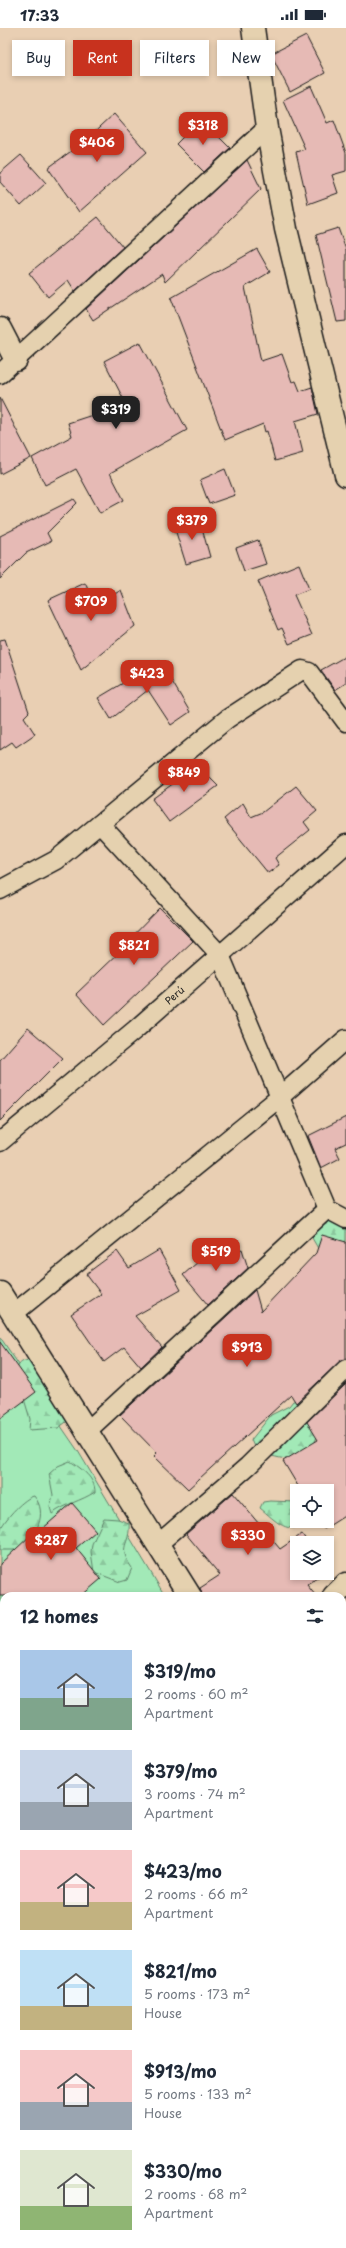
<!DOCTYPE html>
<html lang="en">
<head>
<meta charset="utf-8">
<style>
	:root { --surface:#fff; --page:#f2f2f3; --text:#1f2937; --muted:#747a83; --accent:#c8321e }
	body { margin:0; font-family:"Playpen Sans",sans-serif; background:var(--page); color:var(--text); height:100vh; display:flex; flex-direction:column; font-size:15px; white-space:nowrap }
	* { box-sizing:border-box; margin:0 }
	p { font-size:13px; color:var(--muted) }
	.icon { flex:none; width:22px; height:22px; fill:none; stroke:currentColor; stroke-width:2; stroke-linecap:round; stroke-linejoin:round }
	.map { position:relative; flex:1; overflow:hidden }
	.drawer { position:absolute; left:0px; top:1564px; width:346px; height:656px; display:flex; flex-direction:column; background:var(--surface); border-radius:12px 12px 0 0; box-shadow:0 2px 6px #0003 }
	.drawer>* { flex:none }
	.banner { position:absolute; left:12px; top:12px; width:322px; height:36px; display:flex; gap:8px }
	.controls { position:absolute; left:290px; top:1456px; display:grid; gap:8px }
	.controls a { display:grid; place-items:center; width:44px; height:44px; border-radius:0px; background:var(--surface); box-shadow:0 2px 6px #0003; font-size:20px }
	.price { position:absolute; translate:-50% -34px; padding:0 9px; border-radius:8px; background:var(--accent); color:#fff; font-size:13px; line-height:26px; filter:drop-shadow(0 1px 2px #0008) }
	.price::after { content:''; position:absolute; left:50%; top:24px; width:12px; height:9px; margin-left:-6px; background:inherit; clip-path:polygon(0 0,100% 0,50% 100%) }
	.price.selected { background:#222; color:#fff }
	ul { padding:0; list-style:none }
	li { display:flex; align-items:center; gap:12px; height:100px; padding:0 20px }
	li span { display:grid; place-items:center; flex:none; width:112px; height:80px; border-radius:0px; color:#555 }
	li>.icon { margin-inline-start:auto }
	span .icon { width:48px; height:48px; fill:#fffc; stroke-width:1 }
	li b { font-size:17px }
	h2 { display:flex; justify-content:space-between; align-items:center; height:48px; padding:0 20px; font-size:17px }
	.chip { padding:0 14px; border-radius:0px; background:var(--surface); box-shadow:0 2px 6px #0003; font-size:14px; line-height:36px }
	.chip.selected { background:var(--accent); color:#fff }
	.status { display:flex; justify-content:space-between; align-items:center; height:28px; padding:0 20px; background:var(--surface); direction:ltr }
	.status svg { height:11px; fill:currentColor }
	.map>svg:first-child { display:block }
</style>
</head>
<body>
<div class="status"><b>17:33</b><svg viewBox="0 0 49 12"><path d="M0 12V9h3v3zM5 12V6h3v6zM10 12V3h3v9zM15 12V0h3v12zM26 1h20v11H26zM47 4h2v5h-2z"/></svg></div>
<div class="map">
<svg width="346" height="2220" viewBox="0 0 346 2220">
	<defs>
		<pattern id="forest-firs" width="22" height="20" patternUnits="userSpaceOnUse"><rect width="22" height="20" fill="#a2e9b7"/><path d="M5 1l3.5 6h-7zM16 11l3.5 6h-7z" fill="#8bc79d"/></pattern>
	</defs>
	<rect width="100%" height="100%" fill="#e9cfb3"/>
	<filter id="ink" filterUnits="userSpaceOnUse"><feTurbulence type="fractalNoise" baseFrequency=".025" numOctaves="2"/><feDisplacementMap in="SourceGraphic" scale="8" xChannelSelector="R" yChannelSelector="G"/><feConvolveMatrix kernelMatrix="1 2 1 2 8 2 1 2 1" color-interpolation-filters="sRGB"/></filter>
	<g filter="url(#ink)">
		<!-- green -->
		<path fill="#a2e9b7" stroke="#5f826a" d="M0 1309 78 1423 165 1568H4V1665L0 1661Z"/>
		<!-- forest -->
		<g fill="url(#forest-firs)" stroke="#5f826a">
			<path d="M346 1180V1229L319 1222 312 1210C318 1188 326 1187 346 1180Z"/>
			<path d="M36 1332 69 1392 58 1400 29 1402 30 1391 16 1344C19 1332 25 1332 36 1332Z"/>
			<path d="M300 1372 323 1393C319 1402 315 1418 308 1425 294 1437 272 1428 256 1423L251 1412 271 1387 289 1378 293 1373Z"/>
			<path d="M70 1433C82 1441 95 1450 95 1464 81 1473 65 1476 52 1486L50 1479 53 1467 49 1446 58 1438Z"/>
			<path d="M34 1468C49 1486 35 1507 23 1522H0C0 1516 0 1505 1 1500 6 1490 24 1470 34 1468Z"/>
			<path d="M270 1473 297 1474V1493H307C289 1510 275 1492 260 1480L263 1474Z"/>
			<path d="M104 1490 118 1491 129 1495C131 1518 116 1517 132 1540L127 1552 120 1554 94 1544 91 1524 92 1516Z"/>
			<path d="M100 2216H149L148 2220H106Z"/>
			<path d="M183 2216H216L220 2220H185Z"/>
			<path d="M267 2216H313L306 2220H265Z"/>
		</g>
		<!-- building -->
		<g fill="#e6bab5" stroke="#1c1c1c">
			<path d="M306 8 325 45 290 64 271 26Z"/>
			<path d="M311 58 327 95 334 92 346 125V143L332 147 338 165 308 176 296 124 305 121 283 72Z"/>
			<path d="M114 86 147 124 79 184 48 140 85 113Z"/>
			<path d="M201 91 230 120 204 144 176 116Z"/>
			<path d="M21 127 46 155 21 178 0 154V145Z"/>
			<path d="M247 132 261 161 165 254 162 246 93 292 86 281Z"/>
			<path d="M98 189 123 219 75 263 68 252 48 269 29 245Z"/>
			<path d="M338 200 346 222V293L337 294 316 207Z"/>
			<path d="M257 221 270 244 245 259 261 333 282 326 292 354 296 353 300 363 312 359 318 386 295 393 303 425 275 433 267 403 265 404 263 396 225 412 171 270Z"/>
			<path d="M140 314 187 402 110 445 124 472 100 485 76 441 45 457 32 430 72 408 68 395 126 376 104 333Z"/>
			<path d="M0 370 31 430 0 446Z"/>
			<path d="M225 441 235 467 209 476 200 452Z"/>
			<path d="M74 471 77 475 47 505 51 513 26 525 0 551V508Z"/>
			<path d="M199 490 210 529 186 536 174 498Z"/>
			<path d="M258 512 266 536 244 543 236 520Z"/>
			<path d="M299 536 309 561 294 567 312 607 289 616 282 600 278 602 258 553Z"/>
			<path d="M85 555 96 578 121 562 135 598 81 642 48 572Z"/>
			<path d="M5 611 29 684 24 689 35 706 16 719 12 714 0 722V612Z"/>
			<path d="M346 628V655L335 662 321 642Z"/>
			<path d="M160 633 190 684 171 697 148 662 111 691 98 670Z"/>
			<path d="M197 737 218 758 169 794 152 771 189 744Z"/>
			<path d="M296 758 317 783 304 794 310 802 275 830 279 837 268 845 224 791 243 775 251 789 263 784Z"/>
			<path d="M160 880 193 913 104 997 76 966 124 920 122 919Z"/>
			<path d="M28 1000 63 1030 0 1093V1032Z"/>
			<path d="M346 1089V1115L335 1120 340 1130 321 1140 308 1108Z"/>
			<path d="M322 1207 346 1214V1331L339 1334 296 1375 291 1367 188 1461 154 1428 157 1425 120 1387 255 1262 261 1283 316 1225Z"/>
			<path d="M222 1213 226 1226 242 1221 248 1240 208 1277 183 1247Z"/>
			<path d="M159 1222 181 1262 135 1288 162 1319 141 1339 124 1319 104 1334 71 1286 101 1266 86 1246 117 1223 129 1240Z"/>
			<path d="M0 1314 36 1364 0 1391Z"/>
			<path d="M346 1356V1487L324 1501 320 1493H327V1463H301L283 1433 318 1412 307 1394Z"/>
			<path d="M233 1465 280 1521 302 1506 308 1515H297V1545H324L307 1557 316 1568H202L200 1560 220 1547 186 1506Z"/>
			<path d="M72 1475 96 1503 76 1520 101 1551 81 1568H0V1536L31 1507 33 1509Z"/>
		</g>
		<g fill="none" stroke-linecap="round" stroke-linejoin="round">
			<defs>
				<g id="lane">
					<path d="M0 346 267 100"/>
					<path d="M100 796 220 927 327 1181 346 1191"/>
					<path d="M0 862 56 832 227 691 302 642 309 644 346 694"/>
					<path id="s1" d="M0 1114 136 1001 346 816"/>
					<path d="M13 1286 280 1069 346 1011"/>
					<path d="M86 1404 327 1181"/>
					<path d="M157 1517 248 1438 346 1341"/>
				</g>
				<g id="street">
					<path d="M253 0 267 100 286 201 346 447"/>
					<path d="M0 301 16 332"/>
					<path d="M0 1265 190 1568"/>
					<path d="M334 1568 346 1556"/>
					<path d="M0 1695 4 1699"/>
					<path d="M0 1880 4 1876"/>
					<path d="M0 2201 4 2205"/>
					<path d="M14 2216 18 2220"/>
				</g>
			</defs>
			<!-- lane casing -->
			<use href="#lane" stroke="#1c1c1c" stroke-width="21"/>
			<!-- street casing -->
			<use href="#street" stroke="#1c1c1c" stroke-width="25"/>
			<!-- path -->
			<path stroke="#1c1c1c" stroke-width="2.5" stroke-dasharray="4 3" stroke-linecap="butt" d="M342 2116 346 2124"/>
			<!-- lane -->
			<use href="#lane" stroke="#e5d1af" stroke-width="18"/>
			<!-- street -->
			<use href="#street" stroke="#e5d1af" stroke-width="22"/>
		</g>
	</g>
	<g text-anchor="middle" stroke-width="3.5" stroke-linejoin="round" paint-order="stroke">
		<!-- street labels -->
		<g font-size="10" fill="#1c1c1c" stroke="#e5d1af">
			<text dy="4" stroke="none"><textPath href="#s1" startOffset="228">Perú</textPath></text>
		</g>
	</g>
</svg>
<div class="controls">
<a><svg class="icon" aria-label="locate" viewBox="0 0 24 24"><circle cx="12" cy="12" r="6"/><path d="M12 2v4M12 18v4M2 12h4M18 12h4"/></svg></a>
<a><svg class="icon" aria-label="layers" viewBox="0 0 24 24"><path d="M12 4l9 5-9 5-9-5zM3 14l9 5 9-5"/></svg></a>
</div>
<b class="price" style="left:203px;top:118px">$318</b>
<b class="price" style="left:97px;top:135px">$406</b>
<b class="price selected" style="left:116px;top:402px">$319</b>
<b class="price" style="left:192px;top:513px">$379</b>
<b class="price" style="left:91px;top:594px">$709</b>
<b class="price" style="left:147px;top:666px">$423</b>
<b class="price" style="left:184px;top:765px">$849</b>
<b class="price" style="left:134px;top:938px">$821</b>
<b class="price" style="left:216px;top:1244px">$519</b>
<b class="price" style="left:247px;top:1340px">$913</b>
<b class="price" style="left:248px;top:1528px">$330</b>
<b class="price" style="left:51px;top:1533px">$287</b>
<div class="banner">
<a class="chip">Buy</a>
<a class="chip selected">Rent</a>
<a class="chip">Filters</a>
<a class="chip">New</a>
</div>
<section class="drawer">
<h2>12 homes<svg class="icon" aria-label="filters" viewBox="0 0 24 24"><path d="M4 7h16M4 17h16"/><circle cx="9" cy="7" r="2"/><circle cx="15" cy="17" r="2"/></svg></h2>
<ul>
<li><span style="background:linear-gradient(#a9c7e8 60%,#7fa58c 0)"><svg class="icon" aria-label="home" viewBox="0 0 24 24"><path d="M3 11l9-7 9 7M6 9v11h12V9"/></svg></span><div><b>$319/mo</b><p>2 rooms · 60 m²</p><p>Apartment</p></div></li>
<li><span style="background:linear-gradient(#c9d6e8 65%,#9aa5b1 0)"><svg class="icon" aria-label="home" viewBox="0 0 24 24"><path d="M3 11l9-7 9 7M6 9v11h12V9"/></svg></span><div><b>$379/mo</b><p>3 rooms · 74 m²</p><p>Apartment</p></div></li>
<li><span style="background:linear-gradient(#f6c9c9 65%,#c2b280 0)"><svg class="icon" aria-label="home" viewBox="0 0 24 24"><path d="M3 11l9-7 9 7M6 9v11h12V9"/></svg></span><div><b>$423/mo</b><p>2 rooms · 66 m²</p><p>Apartment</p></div></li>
<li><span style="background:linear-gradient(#bfe0f5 70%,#c2b280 0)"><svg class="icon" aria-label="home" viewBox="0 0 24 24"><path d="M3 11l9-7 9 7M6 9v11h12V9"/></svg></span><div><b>$821/mo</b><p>5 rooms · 173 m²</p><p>House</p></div></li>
<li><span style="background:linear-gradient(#f6c9c9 65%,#9aa5b1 0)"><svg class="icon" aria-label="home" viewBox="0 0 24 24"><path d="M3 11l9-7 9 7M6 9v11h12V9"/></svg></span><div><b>$913/mo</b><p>5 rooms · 133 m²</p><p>House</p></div></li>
<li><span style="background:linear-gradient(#dfe7d0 70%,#8fb573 0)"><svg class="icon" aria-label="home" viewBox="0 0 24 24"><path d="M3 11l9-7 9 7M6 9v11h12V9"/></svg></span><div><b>$330/mo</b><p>2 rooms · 68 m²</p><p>Apartment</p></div></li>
</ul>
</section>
</div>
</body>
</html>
